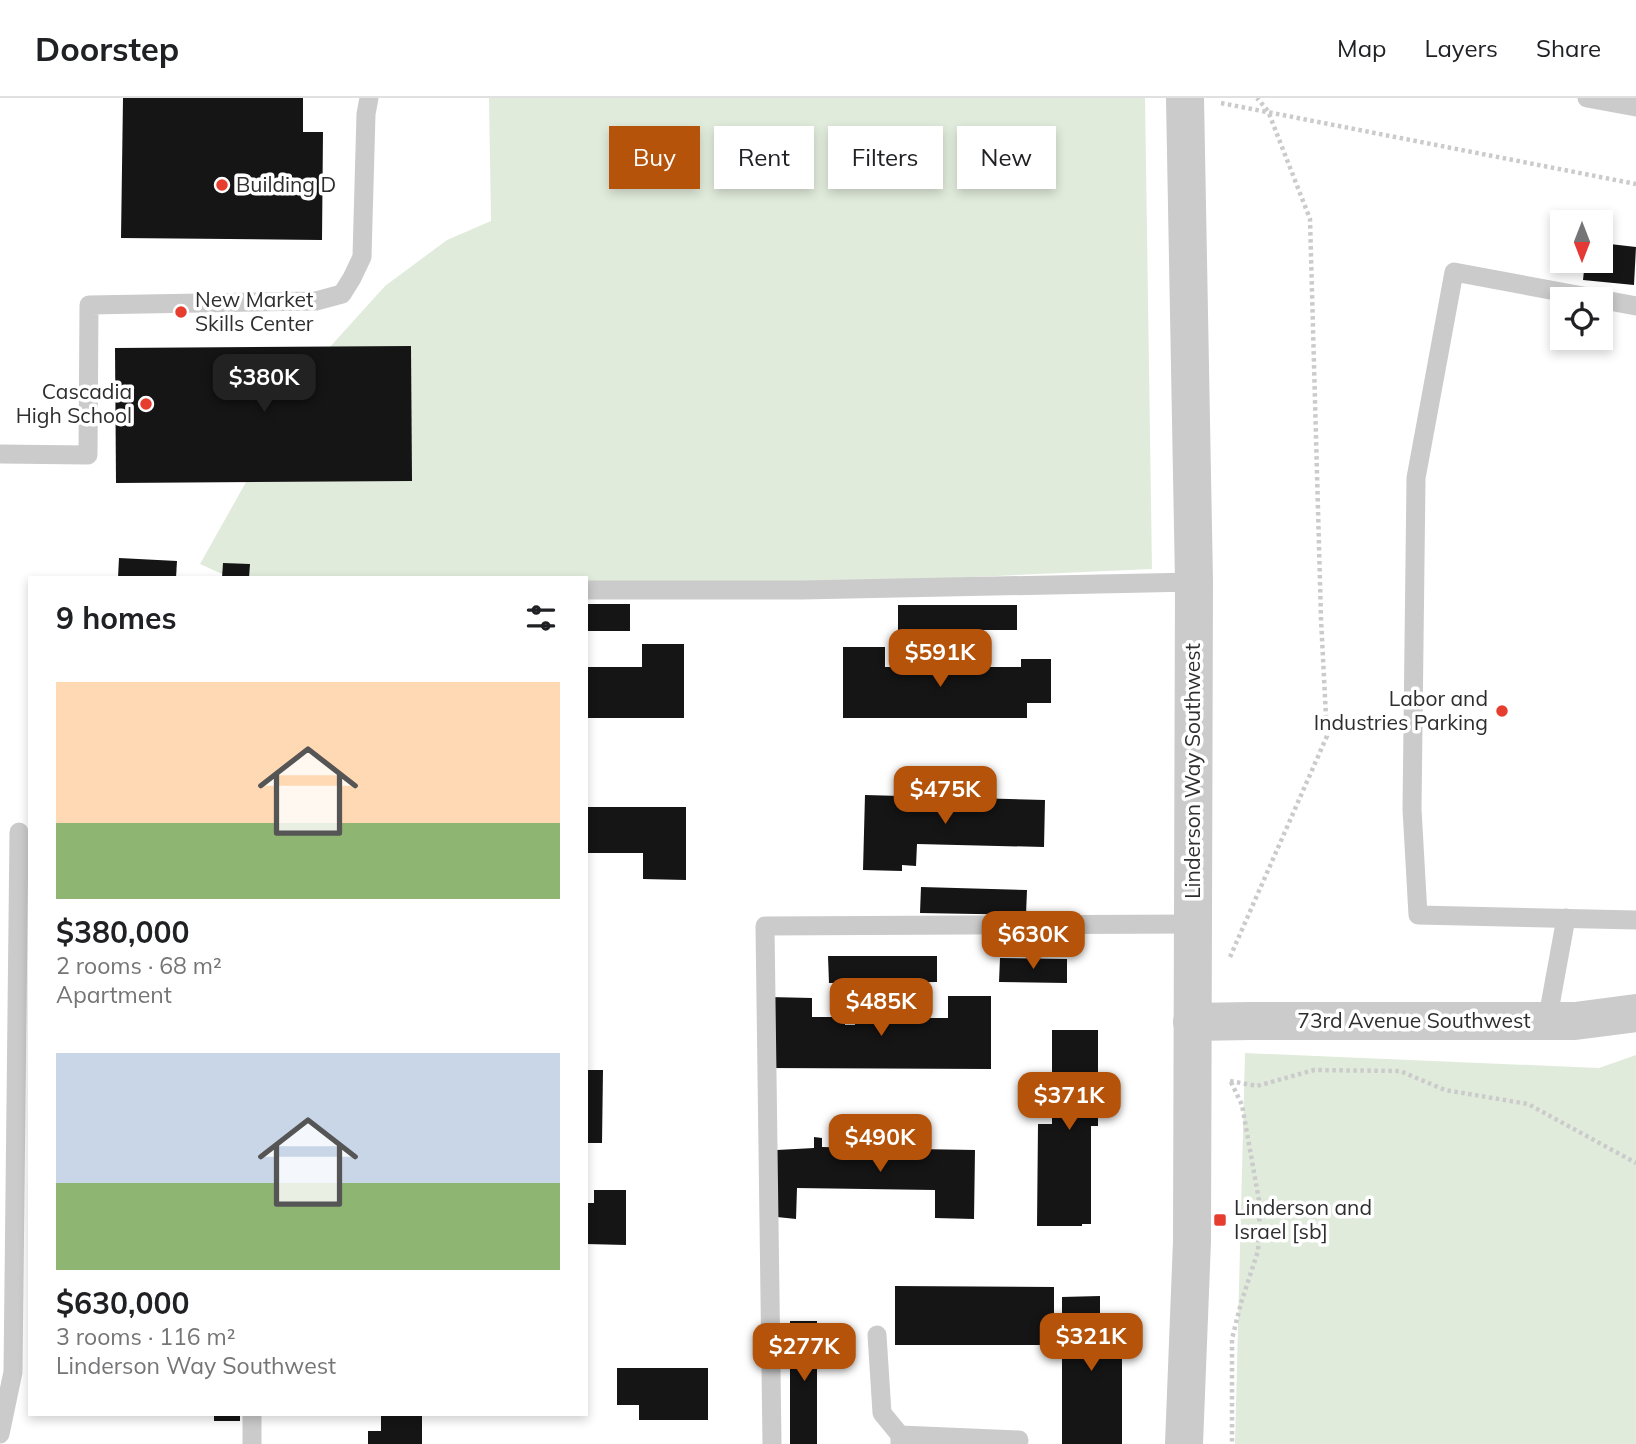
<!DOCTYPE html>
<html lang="en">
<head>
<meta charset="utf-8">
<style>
	:root { --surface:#fff; --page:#f2f2f2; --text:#202124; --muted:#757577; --line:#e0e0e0; --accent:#b45309 }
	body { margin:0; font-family:Mulish,sans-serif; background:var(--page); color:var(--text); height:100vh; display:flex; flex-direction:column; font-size:26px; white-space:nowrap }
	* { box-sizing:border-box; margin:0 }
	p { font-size:23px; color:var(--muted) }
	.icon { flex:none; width:38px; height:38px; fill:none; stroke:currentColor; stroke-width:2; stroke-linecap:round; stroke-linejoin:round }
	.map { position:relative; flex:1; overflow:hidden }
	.panel { position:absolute; left:28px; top:478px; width:560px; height:840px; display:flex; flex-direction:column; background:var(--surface); border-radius:0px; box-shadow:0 4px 10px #0003 }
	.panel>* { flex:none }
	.top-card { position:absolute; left:609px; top:28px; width:665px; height:63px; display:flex; gap:14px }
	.needle { width:46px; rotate:180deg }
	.controls { position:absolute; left:1550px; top:112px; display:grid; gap:14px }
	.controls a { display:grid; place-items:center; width:63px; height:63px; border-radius:0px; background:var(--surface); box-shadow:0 4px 10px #0003; font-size:35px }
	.price { position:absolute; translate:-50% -60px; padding:0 16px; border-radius:14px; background:var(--accent); color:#fff; font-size:23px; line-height:46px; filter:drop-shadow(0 2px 4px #0008) }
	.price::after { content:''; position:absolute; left:50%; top:42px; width:21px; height:16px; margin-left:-10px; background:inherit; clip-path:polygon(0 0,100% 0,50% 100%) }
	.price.active { background:#222; color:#fff }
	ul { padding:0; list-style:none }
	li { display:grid; align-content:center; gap:14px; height:371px; padding:0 28px }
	li span { display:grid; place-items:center; height:217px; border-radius:0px; color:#555 }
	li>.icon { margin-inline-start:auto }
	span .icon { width:126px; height:126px; fill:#fffc; stroke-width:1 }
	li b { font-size:30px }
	h2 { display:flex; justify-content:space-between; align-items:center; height:84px; padding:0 28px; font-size:30px }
	.chip { padding:0 24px; border-radius:0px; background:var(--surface); box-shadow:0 4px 10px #0003; font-size:24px; line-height:63px }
	.chip.active { background:var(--accent); color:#fff }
	header { display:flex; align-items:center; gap:42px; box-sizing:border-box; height:98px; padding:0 35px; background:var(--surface); border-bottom:2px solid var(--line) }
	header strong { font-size:33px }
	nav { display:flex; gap:38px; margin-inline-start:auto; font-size:24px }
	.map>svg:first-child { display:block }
</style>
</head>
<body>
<header>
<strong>Doorstep</strong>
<nav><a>Map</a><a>Layers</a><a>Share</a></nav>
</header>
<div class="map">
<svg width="1636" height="1346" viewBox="0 0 1636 1346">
	<rect width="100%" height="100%" fill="#fff"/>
	<!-- green -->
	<g fill="#e1ebdb">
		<path d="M489 0H1145L1152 471 586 496V480H231L200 466 264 352 300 282 385 188 447 142 491 123Z"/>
		<path d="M1245 955 1599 970 1636 957V1346H1235Z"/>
	</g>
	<!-- building -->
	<g fill="#151515">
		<path d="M123 0H303V34H323L322 142 121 140Z"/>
		<path d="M1601 145 1636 149 1634 187 1583 182 1585 163H1601Z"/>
		<path d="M411 248 412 383 116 385 115 250Z"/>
		<path d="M119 460 177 463 176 480H118Z"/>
		<path d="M223 465 250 466 249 480H222Z"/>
		<rect x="586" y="506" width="44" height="27"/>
		<rect x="898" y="507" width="119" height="25"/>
		<path d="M642 546H684V620H586V569H642Z"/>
		<path d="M843 549H885V569H909V574H937V569H1021V561H1051V605H1027V620H843Z"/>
		<path d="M865 697 1045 702 1044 749 917 746 916 768 902 767V773L863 772Z"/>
		<path d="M586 709H686V782L643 781V755H586Z"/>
		<path d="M921 789 1027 792 1026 817 920 815Z"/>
		<path d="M828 858H937V884L829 885Z"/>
		<path d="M1000 860 1067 861V885L999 884Z"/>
		<path d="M948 898H991V971L769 970V899L812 900V919H845V927H855V920H948Z"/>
		<path d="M1052 932H1098V1028H1091V1126H1082V1128H1037L1038 1026H1052Z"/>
		<path d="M586 972H603L602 1045H586Z"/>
		<path d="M910 1035H915L916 1051 975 1052 974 1121 935 1120V1092L797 1090 796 1121 777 1119V1052L814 1050V1039L822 1040V1049L909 1051Z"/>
		<path d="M594 1092H626V1147L586 1146V1105H594Z"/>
		<path d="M895 1188 1054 1189V1247H895Z"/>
		<path d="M1100 1198V1215H1122V1346H1062V1199Z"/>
		<rect x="790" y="1223" width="27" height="123"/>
		<path d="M617 1270H708V1322H639V1307H617Z"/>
		<rect x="214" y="1316" width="26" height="7"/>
		<path d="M381 1316H422V1346H368V1333H381Z"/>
	</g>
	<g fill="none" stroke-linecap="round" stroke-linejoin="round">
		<!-- path -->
		<g stroke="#cbcbcb" stroke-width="4.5" stroke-dasharray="3.5 3.5" stroke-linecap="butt">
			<path d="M1221 5 1636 86"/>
			<path d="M1230 859 1327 638 1321 521 1310 121 1268 13 1257 0"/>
			<path d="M1230 983 1257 988 1314 972 1400 973 1445 992 1528 1006 1636 1065"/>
			<path d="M1231 984 1242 1007 1260 1108 1258 1153 1241 1205 1232 1241V1346"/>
		</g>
		<!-- service -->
		<g stroke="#cbcbcb" stroke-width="19">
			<path d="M1587 0 1636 9"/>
			<path d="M1636 208 1454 174 1416 380 1412 711 1418 817 1636 822"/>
			<path d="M0 356 88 357 89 207 316 203 342 196 352 180 362 159 366 16 369 0"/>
			<path d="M586 492H802L1194 484"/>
			<path d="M1547 924 1566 820"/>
			<path d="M877 1237 882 1315 900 1337"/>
			<path d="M252 1316V1346"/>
			<path d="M0 1336 13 1274 19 734"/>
			<path d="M772 1346 765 828 1193 826"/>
			<path d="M900 1346V1337L1019 1342"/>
		</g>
		<!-- minor -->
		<path stroke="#cbcbcb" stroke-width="38" d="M1192 924 1250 923H1575L1636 915"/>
		<!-- tertiary -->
		<path stroke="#cbcbcb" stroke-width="38" d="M1184 1346 1192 1143 1194 484 1185 0"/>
	</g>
	<!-- markers -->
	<g fill="#e53e2f" stroke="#fff" stroke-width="2.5">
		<circle cx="222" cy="87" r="7"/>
		<circle cx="181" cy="214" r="7"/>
		<circle cx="146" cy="306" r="7"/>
		<circle cx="1502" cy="613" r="7"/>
		<rect x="1213" y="1115" width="14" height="14" rx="3.5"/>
	</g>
	<g text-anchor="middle" stroke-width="7" stroke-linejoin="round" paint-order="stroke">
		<!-- poi labels -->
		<g font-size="21" fill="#2e2e2e" stroke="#fff" text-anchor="start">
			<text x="236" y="94">Building D</text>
			<text x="195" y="209">New Market<tspan x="195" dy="24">Skills Center</tspan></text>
			<text x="132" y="301" text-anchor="end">Cascadia<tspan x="132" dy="24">High School</tspan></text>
			<text x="1488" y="608" text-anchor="end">Labor and<tspan x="1488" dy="24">Industries Parking</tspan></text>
			<text x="1234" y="1117">Linderson and<tspan x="1234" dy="24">Israel [sb]</tspan></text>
		</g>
		<!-- street labels -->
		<g font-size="21" fill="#2e2e2e" stroke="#fff">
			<text transform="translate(1193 673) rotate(-90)" y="7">Linderson Way Southwest</text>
			<text x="1414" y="930">73rd Avenue Southwest</text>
		</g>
	</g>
</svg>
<div class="controls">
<a><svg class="needle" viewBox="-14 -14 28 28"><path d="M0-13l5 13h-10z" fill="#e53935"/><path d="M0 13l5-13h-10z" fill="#757577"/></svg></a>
<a><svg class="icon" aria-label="locate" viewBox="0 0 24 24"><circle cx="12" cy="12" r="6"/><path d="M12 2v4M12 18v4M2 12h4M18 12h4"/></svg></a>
</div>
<b class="price active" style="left:264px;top:316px">$380K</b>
<b class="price" style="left:940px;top:591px">$591K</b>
<b class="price" style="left:945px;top:728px">$475K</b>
<b class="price" style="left:1033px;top:873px">$630K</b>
<b class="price" style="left:881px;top:940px">$485K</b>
<b class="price" style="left:1069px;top:1034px">$371K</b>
<b class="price" style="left:880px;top:1076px">$490K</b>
<b class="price" style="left:1091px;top:1275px">$321K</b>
<b class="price" style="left:804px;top:1285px">$277K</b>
<div class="top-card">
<a class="chip active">Buy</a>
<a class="chip">Rent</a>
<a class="chip">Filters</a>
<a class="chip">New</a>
</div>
<section class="panel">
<h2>9 homes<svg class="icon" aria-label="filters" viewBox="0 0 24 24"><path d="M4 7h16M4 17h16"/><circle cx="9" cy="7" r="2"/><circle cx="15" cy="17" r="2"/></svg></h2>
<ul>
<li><span style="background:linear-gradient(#ffd9b3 65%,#8fb573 0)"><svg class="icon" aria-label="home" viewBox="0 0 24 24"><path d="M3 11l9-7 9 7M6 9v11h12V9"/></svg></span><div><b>$380,000</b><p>2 rooms · 68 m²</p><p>Apartment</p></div></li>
<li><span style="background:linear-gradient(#c9d6e8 60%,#8fb573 0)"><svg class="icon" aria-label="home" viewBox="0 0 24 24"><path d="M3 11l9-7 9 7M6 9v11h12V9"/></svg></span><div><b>$630,000</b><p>3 rooms · 116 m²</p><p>Linderson Way Southwest</p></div></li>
</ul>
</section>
</div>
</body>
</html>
